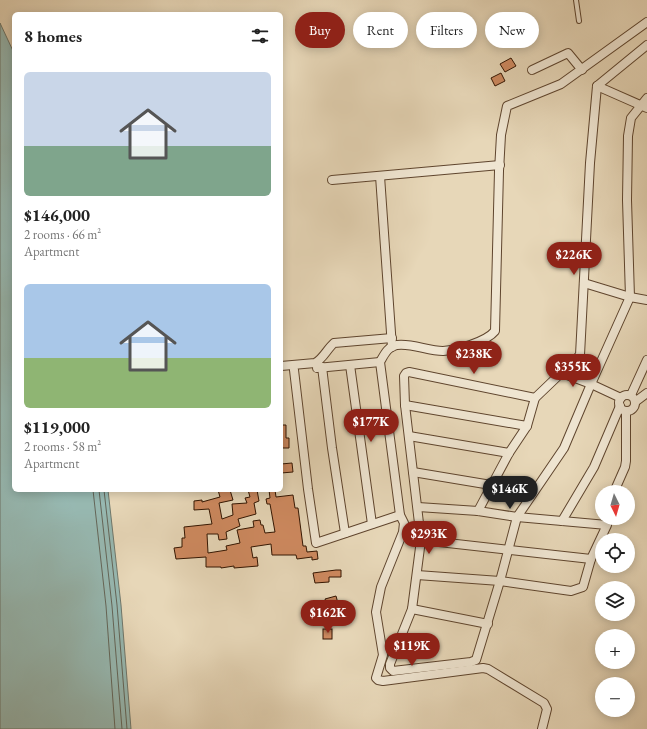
<!DOCTYPE html>
<html lang="en">
<head>
<meta charset="utf-8">
<style>
	:root { --surface:#fff; --page:#f6f6f6; --text:#222; --muted:#767676; --accent:#8f2418 }
	body { margin:0; font-family:"EB Garamond",serif; background:var(--page); color:var(--text); height:100vh; display:flex; flex-direction:column; font-size:15px; white-space:nowrap }
	* { box-sizing:border-box; margin:0 }
	p { font-size:13px; color:var(--muted) }
	.icon { flex:none; width:22px; height:22px; fill:none; stroke:currentColor; stroke-width:2; stroke-linecap:round; stroke-linejoin:round }
	.map { position:relative; flex:1; overflow:hidden }
	.sheet { position:absolute; left:12px; top:12px; width:271px; height:480px; display:flex; flex-direction:column; background:var(--surface); border-radius:6px; box-shadow:0 2px 10px #0003 }
	.sheet>* { flex:none }
	.top-card { position:absolute; left:295px; top:12px; width:292px; height:36px; display:flex; gap:8px }
	.needle { width:26px; rotate:175deg }
	.controls { position:absolute; left:595px; top:485px; display:grid; gap:8px }
	.controls a { display:grid; place-items:center; width:40px; height:40px; border-radius:50%; background:var(--surface); box-shadow:0 2px 10px #0003; font-size:20px }
	.price { position:absolute; translate:-50% -34px; padding:0 9px; border-radius:14px; background:var(--accent); color:#fff; font-size:13px; line-height:26px; filter:drop-shadow(0 1px 2px #0008) }
	.price::after { content:''; position:absolute; left:50%; top:24px; width:12px; height:9px; margin-left:-6px; background:inherit; clip-path:polygon(0 0,100% 0,50% 100%) }
	.price.active { background:#222; color:#fff }
	ul { padding:0; list-style:none }
	li { display:grid; align-content:center; gap:8px; height:212px; padding:0 12px }
	li span { display:grid; place-items:center; height:124px; border-radius:6px; color:#555 }
	li>.icon { margin-inline-start:auto }
	span .icon { width:72px; height:72px; fill:#fffc; stroke-width:1 }
	li b { font-size:17px }
	h2 { display:flex; justify-content:space-between; align-items:center; height:48px; padding:0 12px; font-size:17px }
	.tag { padding:0 14px; border-radius:18px; background:var(--surface); box-shadow:0 2px 10px #0003; font-size:14px; line-height:36px }
	.tag.active { background:var(--accent); color:#fff }
	.map>svg:first-child { display:block }
</style>
</head>
<body>
<div class="map">
<svg width="647" height="729" viewBox="0 0 647 729">
	<rect width="100%" height="100%" fill="#e7d7b8"/>
	<filter id="stains"><feTurbulence type="fractalNoise" baseFrequency=".005" numOctaves="4"/><feColorMatrix values="0 0 0 0 .2 0 0 0 0 .09 0 0 0 0 .02 0 0 0 .5 -.17"/></filter>
	<radialGradient id="worn" r=".72"><stop offset=".6" stop-color="#630" stop-opacity="0"/><stop offset="1" stop-color="#630" stop-opacity=".3"/></radialGradient>
	<!-- water -->
	<path fill="#97b9b2" stroke="#6f776b" d="M0 23 14 53V490H108L121 605 131 729H0Z"/>
	<g fill="none" stroke-linecap="round" stroke-linejoin="round">
		<!-- shore -->
		<g stroke="#646659" stroke-width="1">
			<path d="M93 490 106 606 115 729"/>
			<path d="M99 490 112 606 122 729"/>
			<path d="M104 490 117 605 127 729"/>
		</g>
	</g>
	<!-- building -->
	<g fill="#cf8a60" stroke="#321400">
		<path d="M511 58 516 66 505 72 500 64Z"/>
		<path d="M501 73 505 81 495 86 491 78Z"/>
		<path d="M281 425H286V438H289V448H281Z"/>
		<path d="M292 463 293 472 281 473V464Z"/>
		<path d="M218 490H230L233 500 219 503 222 519 233 515 232 504 247 503 245 498 250 497 248 490H257L259 501 254 503 256 514 238 519 240 526 226 532 227 539 219 540 218 534H207L208 553 227 550 226 546 240 543 237 530 254 527 253 521 260 520 261 525H263L265 533 275 532 270 504H267L266 499 270 498 269 490H275L276 497 293 495 295 508H298L303 546H306L307 552 317 551 318 559 312 560V557L297 559 296 555H272L271 544 251 547 253 558 257 557 258 566 234 568V566L221 568V567H206V557L176 559 174 548 182 547V538H185L184 527 212 524 209 509 194 510V501L202 500V502L220 497Z"/>
		<path d="M336 570H341V577H329V582L315 583 313 573Z"/>
		<path d="M336 596 339 607 328 610 325 599Z"/>
		<rect x="323" y="629" width="9" height="10"/>
	</g>
	<g fill="none" stroke-linecap="round" stroke-linejoin="round">
		<defs>
			<path id="lane" d="M576 0 579 21"/>
			<g id="street">
				<path d="M532 70 568 53 582 70"/>
				<path d="M597 86 647 108"/>
				<path d="M380 176 392 347"/>
				<path d="M332 180 500 165"/>
				<path d="M584 283 630 297 647 300"/>
				<path d="M350 365 372 524"/>
				<path d="M281 366 315 363C323 359 327 349 334 343L392 338"/>
				<path d="M322 367 332 448 345 533"/>
				<path d="M317 368 380 362"/>
				<path d="M294 370 308 489 316 543 400 515"/>
				<path d="M562 373 591 384 621 398"/>
				<circle cx="627" cy="403" r="8"/>
				<path d="M631 395 647 360"/>
				<path d="M535 398 409 372 406 373 404 376 405 405 421 540 412 609 390 664V668L393 671 471 662 476 660 500 581 517 517 564 448 591 384 630 297 627 200 628 136 631 118 647 98"/>
				<path d="M635 402 647 393"/>
				<path d="M405 405 527 426"/>
				<path d="M409 436 509 453"/>
				<path d="M413 472 491 485"/>
				<path d="M614 492 625 467 626 461V411"/>
				<path d="M478 511 509 453 527 426 535 398 580 355 590 163 597 86 647 45"/>
				<path d="M562 521 594 467 620 406"/>
				<path d="M421 540 591 559"/>
				<path d="M417 575 500 581 571 591 583 587 591 559 607 525 517 517 478 511 418 507"/>
				<path d="M412 609 488 624"/>
				<path d="M542 729 547 709 544 703 488 669 483 668 383 681 378 680 376 678 383 655 376 612 381 587 403 532 404 523 400 515 380 362C384 355 388 346 397 345 412 343 428 351 443 351 457 350 486 342 495 331L499 171 501 135 507 106 561 84 647 22"/>
			</g>
		</defs>
		<!-- lane casing -->
		<use href="#lane" stroke="#5f452e" stroke-width="6"/>
		<!-- street casing -->
		<use href="#street" stroke="#5f452e" stroke-width="10"/>
		<!-- lane -->
		<use href="#lane" stroke="#efe5d1" stroke-width="4"/>
		<!-- street -->
		<use href="#street" stroke="#efe5d1" stroke-width="8"/>
	</g>
	<rect width="100%" height="100%" filter="url(#stains)"/>
	<rect width="100%" height="100%" fill="url(#worn)"/>
</svg>
<div class="controls">
<a><svg class="needle" viewBox="-14 -14 28 28"><path d="M0-13l5 13h-10z" fill="#e53935"/><path d="M0 13l5-13h-10z" fill="#767676"/></svg></a>
<a><svg class="icon" aria-label="locate" viewBox="0 0 24 24"><circle cx="12" cy="12" r="6"/><path d="M12 2v4M12 18v4M2 12h4M18 12h4"/></svg></a>
<a><svg class="icon" aria-label="layers" viewBox="0 0 24 24"><path d="M12 4l9 5-9 5-9-5zM3 14l9 5 9-5"/></svg></a>
<a>+</a>
<a>−</a>
</div>
<b class="price" style="left:574px;top:276px">$226K</b>
<b class="price" style="left:474px;top:375px">$238K</b>
<b class="price" style="left:573px;top:388px">$355K</b>
<b class="price" style="left:371px;top:443px">$177K</b>
<b class="price active" style="left:510px;top:510px">$146K</b>
<b class="price" style="left:429px;top:555px">$293K</b>
<b class="price" style="left:328px;top:634px">$162K</b>
<b class="price" style="left:412px;top:667px">$119K</b>
<div class="top-card">
<a class="tag active">Buy</a>
<a class="tag">Rent</a>
<a class="tag">Filters</a>
<a class="tag">New</a>
</div>
<section class="sheet">
<h2>8 homes<svg class="icon" aria-label="filters" viewBox="0 0 24 24"><path d="M4 7h16M4 17h16"/><circle cx="9" cy="7" r="2"/><circle cx="15" cy="17" r="2"/></svg></h2>
<ul>
<li><span style="background:linear-gradient(#c9d6e8 60%,#7fa58c 0)"><svg class="icon" aria-label="home" viewBox="0 0 24 24"><path d="M3 11l9-7 9 7M6 9v11h12V9"/></svg></span><div><b>$146,000</b><p>2 rooms · 66 m²</p><p>Apartment</p></div></li>
<li><span style="background:linear-gradient(#a9c7e8 60%,#8fb573 0)"><svg class="icon" aria-label="home" viewBox="0 0 24 24"><path d="M3 11l9-7 9 7M6 9v11h12V9"/></svg></span><div><b>$119,000</b><p>2 rooms · 58 m²</p><p>Apartment</p></div></li>
</ul>
</section>
</div>
</body>
</html>
